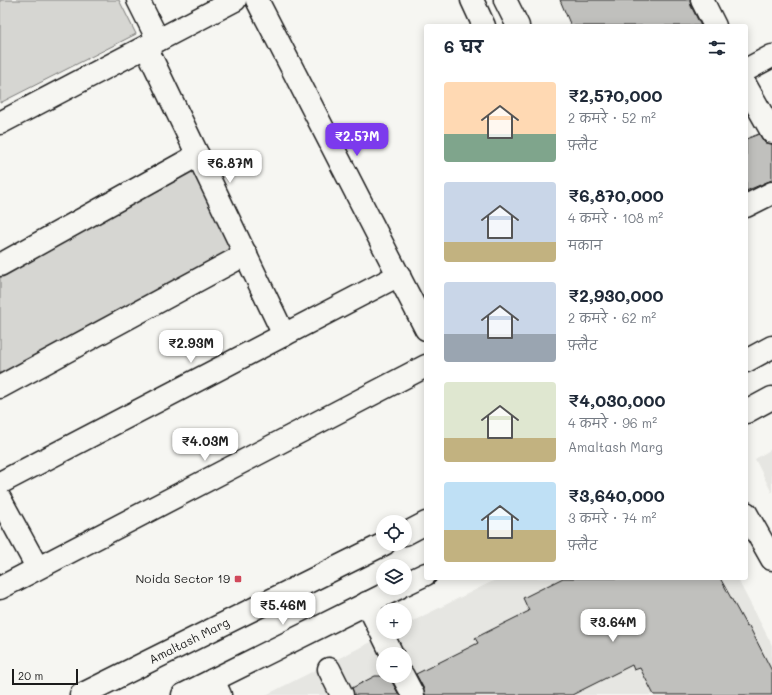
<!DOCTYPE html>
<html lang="hi">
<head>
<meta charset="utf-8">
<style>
	:root { --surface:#fff; --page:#f2f2f3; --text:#1f2937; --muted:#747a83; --accent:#7c3aed }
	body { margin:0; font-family:Mali,"Playpen Sans Deva",sans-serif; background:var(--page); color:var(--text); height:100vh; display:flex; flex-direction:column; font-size:15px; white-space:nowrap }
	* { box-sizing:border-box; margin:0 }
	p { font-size:13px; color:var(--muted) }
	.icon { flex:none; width:22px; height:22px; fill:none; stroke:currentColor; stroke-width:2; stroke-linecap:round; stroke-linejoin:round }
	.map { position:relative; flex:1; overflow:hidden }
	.details { position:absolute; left:424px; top:24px; width:324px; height:556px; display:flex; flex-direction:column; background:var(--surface); border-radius:4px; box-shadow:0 2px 10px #0003 }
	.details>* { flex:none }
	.tools { position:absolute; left:376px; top:515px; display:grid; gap:8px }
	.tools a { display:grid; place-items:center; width:36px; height:36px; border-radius:50%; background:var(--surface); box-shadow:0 2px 10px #0003; font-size:20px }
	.scale { position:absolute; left:12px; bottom:10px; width:66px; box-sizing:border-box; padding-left:4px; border:2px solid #1c1c1c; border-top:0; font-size:11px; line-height:14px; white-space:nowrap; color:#1c1c1c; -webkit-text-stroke:3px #f6f6f2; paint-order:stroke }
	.price { position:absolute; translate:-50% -34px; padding:0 9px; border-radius:8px; background:#fff; color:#222; font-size:13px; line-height:26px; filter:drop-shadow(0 1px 2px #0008) }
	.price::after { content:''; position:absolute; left:50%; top:24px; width:12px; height:9px; margin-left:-6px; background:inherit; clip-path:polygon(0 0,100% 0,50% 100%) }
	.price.active { background:var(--accent); color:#fff }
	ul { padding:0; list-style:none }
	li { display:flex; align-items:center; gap:12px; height:100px; padding:0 20px }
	li span { display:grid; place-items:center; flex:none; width:112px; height:80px; border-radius:4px; color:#555 }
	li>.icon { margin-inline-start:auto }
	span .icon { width:48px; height:48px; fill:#fffc; stroke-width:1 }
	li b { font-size:17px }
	h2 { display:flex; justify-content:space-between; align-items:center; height:48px; padding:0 20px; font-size:17px }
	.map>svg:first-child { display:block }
</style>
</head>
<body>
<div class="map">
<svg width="772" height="695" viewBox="0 0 772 695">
	<rect width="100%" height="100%" fill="#f6f6f2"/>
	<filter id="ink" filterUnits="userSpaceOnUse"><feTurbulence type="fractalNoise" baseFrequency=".025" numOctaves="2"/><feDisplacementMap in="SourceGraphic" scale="8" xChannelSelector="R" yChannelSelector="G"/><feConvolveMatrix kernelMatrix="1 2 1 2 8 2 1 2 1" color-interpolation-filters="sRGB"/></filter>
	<g filter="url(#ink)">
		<!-- built -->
		<g fill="#e6e6e2" fill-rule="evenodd">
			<path d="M772 449V493L755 459Z"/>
			<path d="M499 578H737L772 645V695H266L391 632H405V625ZM383 654H405V676H383Z"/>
		</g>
		<!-- green -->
		<g fill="#d6d6d2" stroke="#797977">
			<path d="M0 0H119L136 34 0 103Z"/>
			<path d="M198 155 246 254 0 387V265Z"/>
		</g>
		<!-- building -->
		<g fill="#c0c0bd" stroke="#1c1c1c">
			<path d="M560 0H690L691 6 701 26H571Z"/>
			<path d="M759 134 765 143 772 144V180L746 191V139Z"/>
			<path d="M563 578H720L747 627 749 626 772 671V695H654L640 668 634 670 632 665 572 695H425L424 689 416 674 478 643 475 638 529 611 523 598Z"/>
			<path d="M375 676H391L392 682 399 695H354L352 688Z"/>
		</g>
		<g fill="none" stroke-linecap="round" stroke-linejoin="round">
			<defs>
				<g id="minor">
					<path d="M138 0 158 40"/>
					<path d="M257 0 426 329"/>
					<path d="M472 0 484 26"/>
					<path d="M505 0 518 26"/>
					<path d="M702 0 715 26"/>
					<path d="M146 47 284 335"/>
					<path d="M746 70 772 56"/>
					<path d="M746 86 772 132"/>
					<path d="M0 123 235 0"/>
					<path d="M746 206 772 193"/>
					<path d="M0 265 198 155"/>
					<path d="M0 387 246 254"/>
					<path d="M0 483 399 275"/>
					<path d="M0 499 37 567"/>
					<path d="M746 513 772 559"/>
					<path d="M0 588 426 366"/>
					<path d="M367 603 392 654"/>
					<path d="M329 669 342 695"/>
					<path d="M403 676 413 695"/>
					<path d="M213 680 220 695"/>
				</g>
				<g id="major">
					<path d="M746 361 772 347"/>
					<path d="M746 412 772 398"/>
					<path d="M405 534 426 523"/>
					<path d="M405 584 426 574"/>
					<path id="s1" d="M81 695 384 544"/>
					<path d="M183 695 398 588"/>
				</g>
			</defs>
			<!-- minor casing -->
			<use href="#minor" stroke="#1c1c1c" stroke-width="25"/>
			<!-- major casing -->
			<use href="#major" stroke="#1c1c1c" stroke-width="25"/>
			<!-- minor -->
			<use href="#minor" stroke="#f6f6f2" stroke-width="22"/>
			<!-- major -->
			<use href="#major" stroke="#f6f6f2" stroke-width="22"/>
		</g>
	</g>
	<!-- markers -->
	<rect fill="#d1495b" stroke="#f6f6f2" stroke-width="1.5" x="234" y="575" width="8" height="8" rx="2"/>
	<g text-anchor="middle" stroke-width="3" stroke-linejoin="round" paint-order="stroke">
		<!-- poi labels -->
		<g font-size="12" fill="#1c1c1c" stroke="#f6f6f2" text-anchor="end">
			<text x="230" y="583">Noida Sector 19</text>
		</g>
		<!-- street labels -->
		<g font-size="12" fill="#1c1c1c" stroke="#f6f6f2">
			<text dy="4" stroke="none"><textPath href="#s1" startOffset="121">Amaltash Marg</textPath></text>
		</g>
	</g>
</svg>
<div class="tools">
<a><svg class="icon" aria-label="locate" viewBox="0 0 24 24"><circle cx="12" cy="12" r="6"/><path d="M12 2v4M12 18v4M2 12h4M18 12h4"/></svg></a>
<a><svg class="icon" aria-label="layers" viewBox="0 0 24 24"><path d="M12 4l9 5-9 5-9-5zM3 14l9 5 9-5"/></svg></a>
<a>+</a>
<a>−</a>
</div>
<div class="scale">20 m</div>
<b class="price active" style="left:357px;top:157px">₹2.57M</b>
<b class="price" style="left:230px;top:184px">₹6.87M</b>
<b class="price" style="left:191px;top:364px">₹2.93M</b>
<b class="price" style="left:205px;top:462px">₹4.03M</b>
<b class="price" style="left:283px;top:626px">₹5.46M</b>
<b class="price" style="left:613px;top:643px">₹3.64M</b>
<section class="details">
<h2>6 घर<svg class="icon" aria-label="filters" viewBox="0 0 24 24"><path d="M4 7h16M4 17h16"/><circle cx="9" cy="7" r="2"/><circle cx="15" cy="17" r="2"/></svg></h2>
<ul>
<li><span style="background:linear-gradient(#ffd9b3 65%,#7fa58c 0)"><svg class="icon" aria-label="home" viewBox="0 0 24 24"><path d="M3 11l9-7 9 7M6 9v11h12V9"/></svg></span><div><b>₹2,570,000</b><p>2 कमरे · 52 m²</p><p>फ़्लैट</p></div></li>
<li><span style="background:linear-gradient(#c9d6e8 75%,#c2b280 0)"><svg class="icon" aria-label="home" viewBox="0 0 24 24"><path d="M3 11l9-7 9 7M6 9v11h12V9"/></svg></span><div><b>₹6,870,000</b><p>4 कमरे · 108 m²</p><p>मकान</p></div></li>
<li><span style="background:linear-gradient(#c9d6e8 65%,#9aa5b1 0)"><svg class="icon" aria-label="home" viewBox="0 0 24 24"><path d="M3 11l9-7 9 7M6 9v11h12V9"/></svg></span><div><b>₹2,930,000</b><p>2 कमरे · 62 m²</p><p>फ़्लैट</p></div></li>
<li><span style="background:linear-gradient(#dfe7d0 70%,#c2b280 0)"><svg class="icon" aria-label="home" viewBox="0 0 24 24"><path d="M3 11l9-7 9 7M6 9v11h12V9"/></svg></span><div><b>₹4,030,000</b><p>4 कमरे · 96 m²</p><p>Amaltash Marg</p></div></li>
<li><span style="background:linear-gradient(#bfe0f5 60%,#c2b280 0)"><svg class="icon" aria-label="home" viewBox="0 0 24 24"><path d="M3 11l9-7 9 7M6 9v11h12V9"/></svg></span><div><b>₹3,640,000</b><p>3 कमरे · 74 m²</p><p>फ़्लैट</p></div></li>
</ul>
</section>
</div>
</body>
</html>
